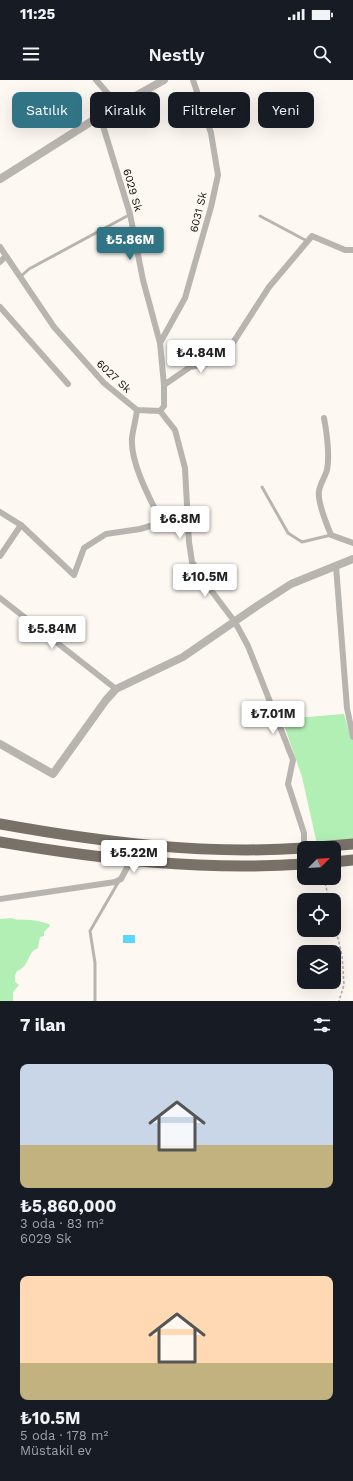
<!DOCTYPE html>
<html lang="tr">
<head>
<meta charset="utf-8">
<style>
	:root { --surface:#171b24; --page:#20242c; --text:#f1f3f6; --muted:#9ea1a6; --accent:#317485 }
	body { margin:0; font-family:"Work Sans",sans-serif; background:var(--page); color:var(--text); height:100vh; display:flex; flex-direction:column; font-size:15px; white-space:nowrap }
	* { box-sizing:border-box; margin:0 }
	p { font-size:13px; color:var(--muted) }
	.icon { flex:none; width:22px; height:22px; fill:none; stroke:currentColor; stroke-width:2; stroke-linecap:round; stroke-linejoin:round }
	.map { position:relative; height:921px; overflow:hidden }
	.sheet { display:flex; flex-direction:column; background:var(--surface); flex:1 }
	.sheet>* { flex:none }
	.top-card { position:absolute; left:12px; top:12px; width:329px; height:36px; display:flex; gap:8px }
	.needle { width:26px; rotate:66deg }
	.buttons { position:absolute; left:297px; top:761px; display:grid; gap:8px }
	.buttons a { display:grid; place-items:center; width:44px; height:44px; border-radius:8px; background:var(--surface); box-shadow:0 4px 16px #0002; font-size:20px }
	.price { position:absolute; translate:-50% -34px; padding:0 9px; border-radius:4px; background:#fff; color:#222; font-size:13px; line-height:26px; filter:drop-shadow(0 1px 2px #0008) }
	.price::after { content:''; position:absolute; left:50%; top:24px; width:12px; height:9px; margin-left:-6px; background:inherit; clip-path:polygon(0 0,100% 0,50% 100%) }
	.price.selected { background:var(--accent); color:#fff }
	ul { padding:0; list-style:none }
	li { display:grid; align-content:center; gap:8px; height:212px; padding:0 20px }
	li span { display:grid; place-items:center; height:124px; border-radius:8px; color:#555 }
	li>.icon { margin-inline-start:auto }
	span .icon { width:72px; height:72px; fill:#fffc; stroke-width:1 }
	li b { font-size:17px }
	h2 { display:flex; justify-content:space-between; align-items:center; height:48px; padding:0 20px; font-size:17px }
	.pill { padding:0 14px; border-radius:8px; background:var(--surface); box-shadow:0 4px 16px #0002; font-size:14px; line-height:36px }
	.pill.selected { background:var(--accent); color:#fff }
	.status { display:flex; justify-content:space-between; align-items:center; height:28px; padding:0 20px; background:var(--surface); direction:ltr }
	.status svg { height:11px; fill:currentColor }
	header { display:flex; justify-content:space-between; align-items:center; height:52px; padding:0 20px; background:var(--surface); font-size:18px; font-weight:600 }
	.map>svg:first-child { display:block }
</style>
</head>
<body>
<div class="status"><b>11:25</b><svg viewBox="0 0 49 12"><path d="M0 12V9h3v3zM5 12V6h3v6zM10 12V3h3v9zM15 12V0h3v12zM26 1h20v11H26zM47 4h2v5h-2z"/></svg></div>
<header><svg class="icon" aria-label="menu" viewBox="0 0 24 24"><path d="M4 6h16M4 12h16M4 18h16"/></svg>Nestly<svg class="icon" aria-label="search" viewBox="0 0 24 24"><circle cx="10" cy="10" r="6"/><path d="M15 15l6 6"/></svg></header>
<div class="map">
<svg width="353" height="921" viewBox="0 0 353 921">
	<rect width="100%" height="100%" fill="#fef8f2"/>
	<!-- green -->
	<g fill="#b2efb5">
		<path d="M344 634 349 652 353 660V761L317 764 302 697 282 639Z"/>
		<path d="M12 838C18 841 22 839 29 840 35 840 42 842 49 844L50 846 44 852V856L40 857 38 868C27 872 29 888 17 891L15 895V902L19 905 13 912V921H0V839Z"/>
	</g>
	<!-- water -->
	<rect fill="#5bd7fd" x="123" y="855" width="12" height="8"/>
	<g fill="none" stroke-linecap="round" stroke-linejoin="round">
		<!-- path -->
		<g stroke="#b2ada8" stroke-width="1.5" stroke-dasharray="3 2" stroke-linecap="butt">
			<path d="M324 798 329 820"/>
			<path d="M334 842 342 875 344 905 339 921"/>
		</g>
		<!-- service -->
		<g stroke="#b8b4b0" stroke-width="3">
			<path d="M260 136 307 161"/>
			<path d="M20 197 29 189 129 135"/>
			<path d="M262 407 288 453 302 462 331 455"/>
			<path d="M95 921V883L90 851 119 801"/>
		</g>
		<!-- minor -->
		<g stroke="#b8b4b0" stroke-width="6">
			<path d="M96 0 118 25"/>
			<path d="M100 36 130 134 143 200 160 263 164 305V326L160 331"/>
			<path d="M0 167 54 247 104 303 137 330 160 331 175 350 185 388 189 462 192 482 207 505 235 542 248 566 293 680 288 704 304 753V768"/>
			<path d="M0 182 6 176"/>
			<path d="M0 227 68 304"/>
			<path d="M160 263 185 218 211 127 218 95 211 53 193 0"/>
			<path d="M164 305 190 287 208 283 229 269 269 207 312 156 345 170H353"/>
			<path d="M137 330C136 339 133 349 132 358 130 383 151 421 162 443"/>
			<path d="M324 338C327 354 330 374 327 390 325 397 320 404 319 411 317 422 327 445 331 455L353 463"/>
			<path d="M0 432 21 445 74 495 84 468 106 454 140 449 187 435"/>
			<path d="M0 476 21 445"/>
			<path d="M336 486 347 628 353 657"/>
			<path d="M0 518 116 609"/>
			<path d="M0 819 115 802 121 799 131 780"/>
		</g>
		<!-- tertiary -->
		<g stroke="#b8b4b0" stroke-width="8">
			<path d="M0 99 100 36 164 0"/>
			<path d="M0 664 53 694 106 620 116 609 183 577 257 526 291 504 353 479"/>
		</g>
		<!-- trunk -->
		<g stroke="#787168" stroke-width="11">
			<path d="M0 744C100 762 202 775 304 768"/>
			<path d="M0 762C100 779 202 791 304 784"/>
			<path d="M306 768 353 764"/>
			<path d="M334 782 353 780"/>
		</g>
	</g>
	<g text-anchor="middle" stroke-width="3" stroke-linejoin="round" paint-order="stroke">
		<!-- street labels -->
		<g font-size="11" fill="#120e0b" stroke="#fef8f2">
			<text transform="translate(133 110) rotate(74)" y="4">6029 Sk</text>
			<text transform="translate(198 132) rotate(-76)" y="4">6031 Sk</text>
			<text transform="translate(114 296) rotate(43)" y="4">6027 Sk</text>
		</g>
	</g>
</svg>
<div class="buttons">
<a><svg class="needle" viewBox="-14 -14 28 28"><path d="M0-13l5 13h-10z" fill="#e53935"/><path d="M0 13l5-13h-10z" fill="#9ea1a6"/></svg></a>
<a><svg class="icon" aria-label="locate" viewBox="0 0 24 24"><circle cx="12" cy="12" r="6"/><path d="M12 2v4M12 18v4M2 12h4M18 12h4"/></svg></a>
<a><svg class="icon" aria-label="layers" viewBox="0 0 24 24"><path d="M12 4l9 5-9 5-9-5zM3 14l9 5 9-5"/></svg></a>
</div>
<b class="price selected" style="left:130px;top:181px">₺5.86M</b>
<b class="price" style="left:201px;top:294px">₺4.84M</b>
<b class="price" style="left:180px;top:460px">₺6.8M</b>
<b class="price" style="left:205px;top:518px">₺10.5M</b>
<b class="price" style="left:52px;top:570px">₺5.84M</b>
<b class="price" style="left:273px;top:655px">₺7.01M</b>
<b class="price" style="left:134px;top:794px">₺5.22M</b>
<div class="top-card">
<a class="pill selected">Satılık</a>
<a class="pill">Kiralık</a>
<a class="pill">Filtreler</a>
<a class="pill">Yeni</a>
</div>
</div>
<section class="sheet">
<h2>7 ilan<svg class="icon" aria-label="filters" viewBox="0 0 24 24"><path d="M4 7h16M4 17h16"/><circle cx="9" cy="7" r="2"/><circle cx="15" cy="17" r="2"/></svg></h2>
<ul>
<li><span style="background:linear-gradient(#c9d6e8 65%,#c2b280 0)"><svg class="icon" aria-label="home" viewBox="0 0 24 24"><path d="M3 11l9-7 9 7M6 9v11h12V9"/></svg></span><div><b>₺5,860,000</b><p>3 oda · 83 m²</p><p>6029 Sk</p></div></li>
<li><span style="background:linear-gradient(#ffd9b3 70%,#c2b280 0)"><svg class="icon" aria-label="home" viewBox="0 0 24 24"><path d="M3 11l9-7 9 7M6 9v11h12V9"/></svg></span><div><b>₺10.5M</b><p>5 oda · 178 m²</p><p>Müstakil ev</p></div></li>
</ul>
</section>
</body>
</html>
